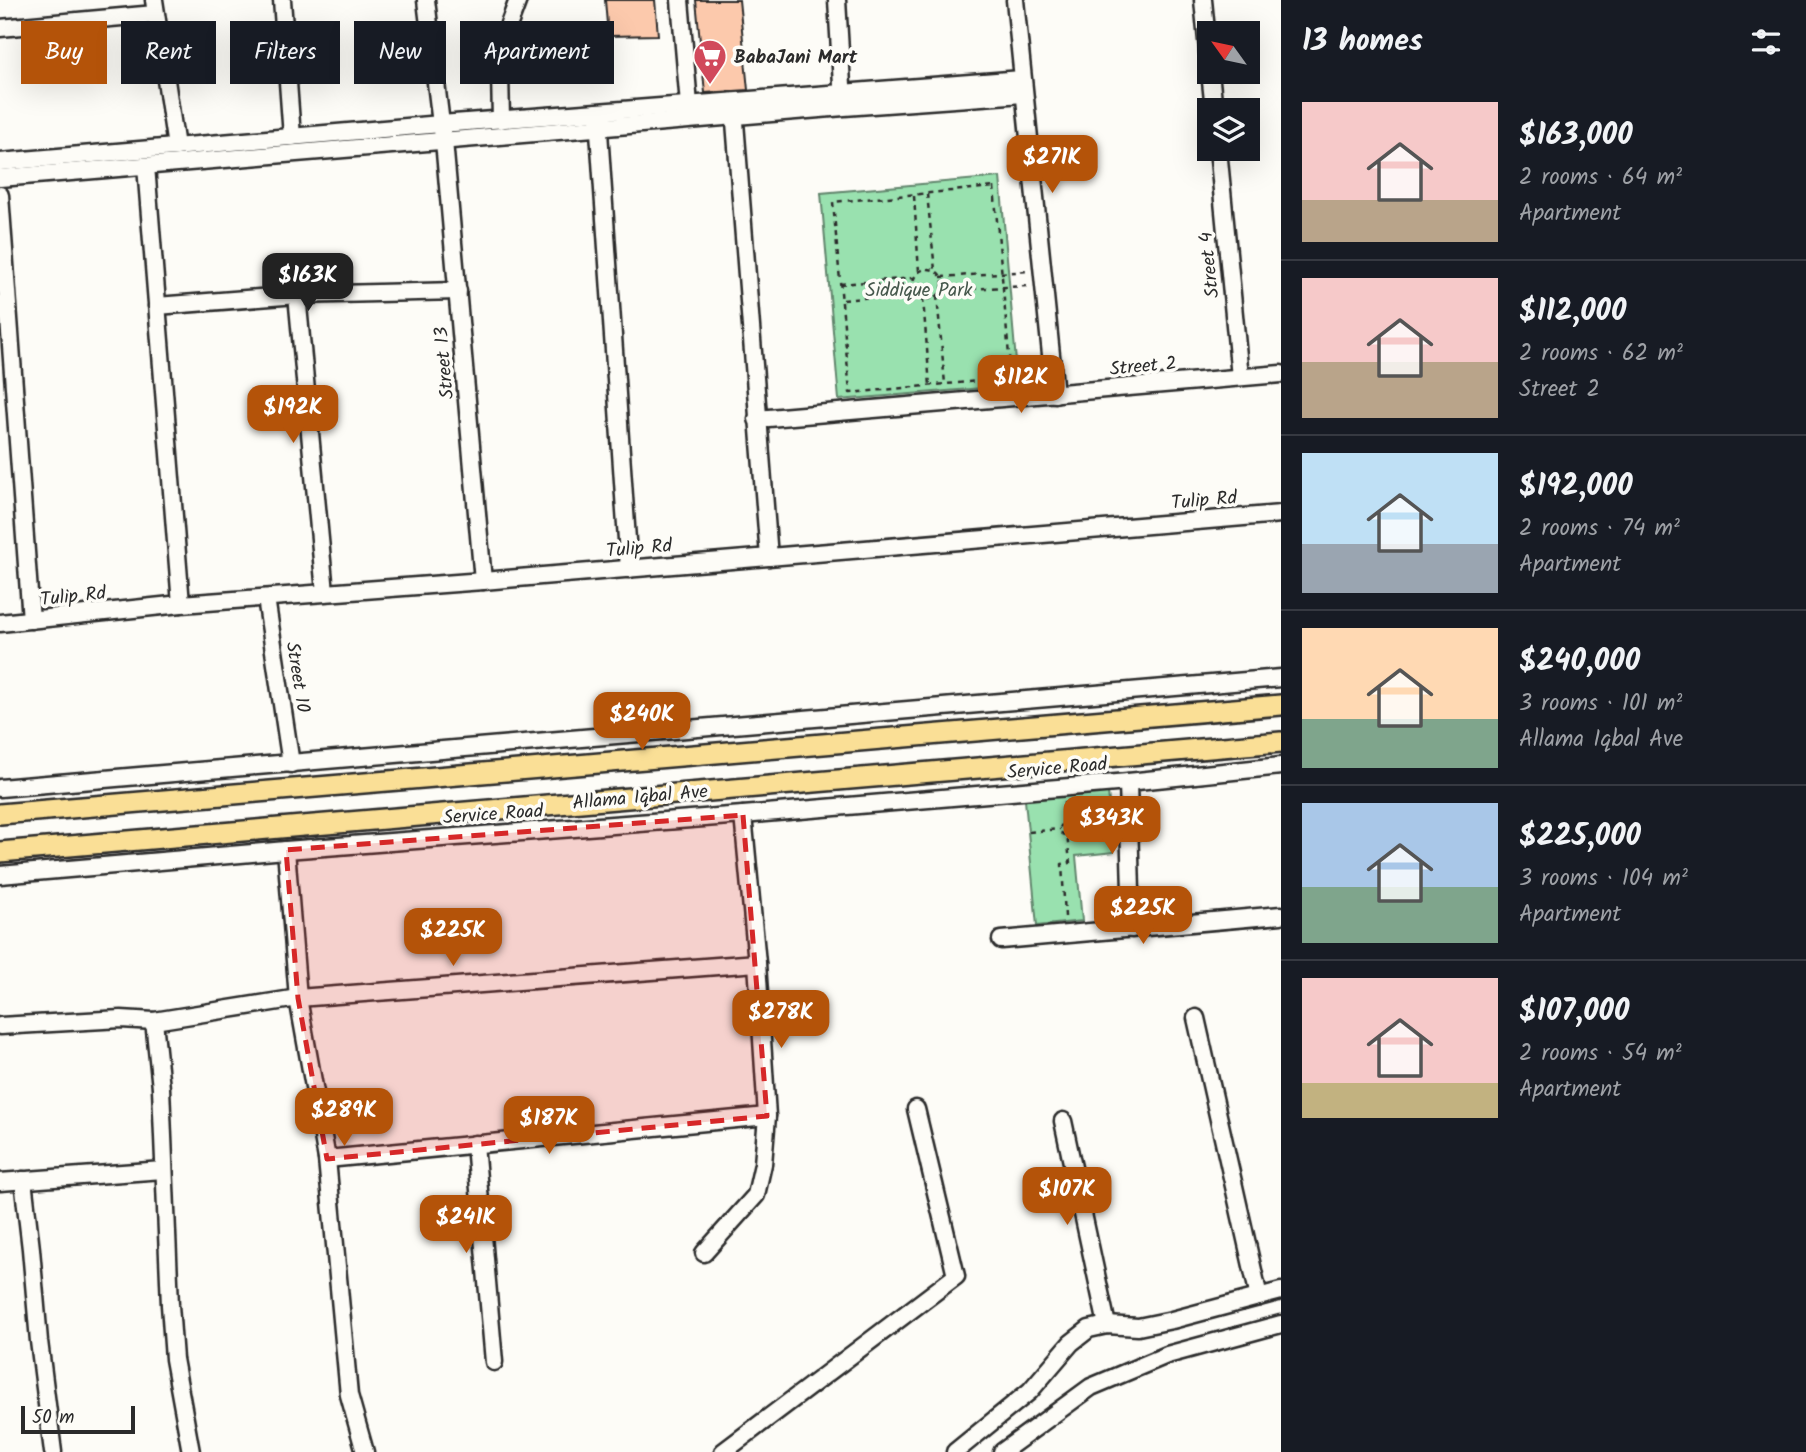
<!DOCTYPE html>
<html lang="en">
<head>
<meta charset="utf-8">
<style>
	:root { --surface:#171b24; --page:#20242c; --text:#f1f3f6; --muted:#9ea1a6; --line:#363941; --accent:#b45309 }
	body { margin:0; font-family:Kalam,sans-serif; background:var(--page); color:var(--text); height:100vh; display:flex; flex-direction:column; font-size:26px; white-space:nowrap }
	* { box-sizing:border-box; margin:0 }
	p { font-size:23px; color:var(--muted) }
	.icon { flex:none; width:38px; height:38px; fill:none; stroke:currentColor; stroke-width:2; stroke-linecap:round; stroke-linejoin:round }
	.map { position:relative; flex:1; overflow:hidden }
	.panel { display:flex; flex-direction:column; background:var(--surface); width:525px }
	.panel>* { flex:none }
	.hud { position:absolute; left:21px; top:21px; width:665px; height:63px; display:flex; gap:14px }
	.needle { width:46px; rotate:303deg }
	.controls { position:absolute; left:1197px; top:21px; display:grid; gap:14px }
	.controls a { display:grid; place-items:center; width:63px; height:63px; border-radius:0px; background:var(--surface); box-shadow:0 7px 28px #0002; font-size:35px }
	.scale { position:absolute; left:21px; bottom:18px; width:114px; box-sizing:border-box; padding-left:7px; border:4px solid #2b2b2b; border-top:0; font-size:19px; line-height:24px; white-space:nowrap; color:#2b2b2b; -webkit-text-stroke:5px #fdfcf7; paint-order:stroke }
	.price { position:absolute; translate:-50% -60px; padding:0 16px; border-radius:14px; background:var(--accent); color:#fff; font-size:23px; line-height:46px; filter:drop-shadow(0 2px 4px #0008) }
	.price::after { content:''; position:absolute; left:50%; top:42px; width:21px; height:16px; margin-left:-10px; background:inherit; clip-path:polygon(0 0,100% 0,50% 100%) }
	.price.on { background:#222; color:#fff }
	ul { padding:0; list-style:none }
	li { display:flex; align-items:center; gap:21px; height:175px; padding:0 21px }
	li+li { border-top:2px solid var(--line) }
	li span { display:grid; place-items:center; flex:none; width:196px; height:140px; border-radius:0px; color:#555 }
	li>.icon { margin-inline-start:auto }
	span .icon { width:84px; height:84px; fill:#fffc; stroke-width:1 }
	li b { font-size:30px }
	h2 { display:flex; justify-content:space-between; align-items:center; height:84px; padding:0 21px; font-size:30px }
	.chip { padding:0 24px; border-radius:0px; background:var(--surface); box-shadow:0 7px 28px #0002; font-size:24px; line-height:63px }
	.chip.on { background:var(--accent); color:#fff }
	main { display:flex; flex:1; min-height:0 }
	.map>svg:first-child { display:block }
</style>
</head>
<body>
<main>
<div class="map">
<svg width="1281" height="1452" viewBox="0 0 1281 1452">
	<rect width="100%" height="100%" fill="#fdfcf7"/>
	<filter id="ink" filterUnits="userSpaceOnUse"><feTurbulence type="fractalNoise" baseFrequency=".0143" numOctaves="2"/><feDisplacementMap in="SourceGraphic" scale="14" xChannelSelector="R" yChannelSelector="G"/><feConvolveMatrix kernelMatrix="1 2 1 2 8 2 1 2 1" color-interpolation-filters="sRGB"/></filter>
	<g filter="url(#ink)">
		<!-- green -->
		<g fill="#99e1af" stroke="#62866d" stroke-width="2">
			<path d="M1000 177 1018 385 839 400 821 193Z"/>
			<path d="M1108 792 1114 852 1076 856 1082 921 1037 926 1025 800Z"/>
		</g>
		<!-- building -->
		<g fill="#fcc9ac" stroke="#2b2b2b" stroke-width="2">
			<path d="M605 0H655L658 35 608 36Z"/>
			<path d="M696 0H739L748 90 705 93Z"/>
		</g>
		<g fill="none" stroke-linecap="round" stroke-linejoin="round">
			<defs>
				<g id="minor">
					<path d="M154 0 176 147"/>
					<path d="M282 0 292 137"/>
					<path d="M426 0 441 124 444 141 483 581"/>
					<path d="M680 0 689 105"/>
					<path d="M837 0 843 102"/>
					<path d="M1015 0 1055 394"/>
					<path d="M1203 0 1209 61"/>
					<path d="M0 28 155 14"/>
					<path d="M1210 72 1214 110"/>
					<path d="M734 109 769 557"/>
					<path d="M598 117 629 569"/>
					<path d="M501 120 500 72 509 24 518 0"/>
					<path d="M1218 149 1240 377"/>
					<path d="M0 162 441 124 1022 79"/>
					<path d="M146 166 181 604"/>
					<path d="M0 178 844 107 1023 94"/>
					<path d="M0 195 31 620"/>
					<path d="M297 295 325 592"/>
					<path d="M157 306 297 295 458 291"/>
					<path d="M757 419 1281 374"/>
					<path d="M266 598 291 764"/>
					<path d="M0 623 181 604 483 581 1281 514"/>
					<path d="M1128 782 1132 929"/>
					<path d="M0 788 1281 678"/>
					<path d="M286 850 298 998 327 1159 349 1395 365 1452"/>
					<path d="M0 875 286 850 743 815 1128 782 1281 766"/>
					<path d="M1001 940 1281 915"/>
					<path d="M1196 1018 1259 1297"/>
					<path d="M154 1021 161 1088 170 1305 174 1359 191 1452"/>
					<path d="M0 1026 121 1019 154 1021 298 998 757 963"/>
					<path d="M1063 1121 1107 1325"/>
					<path d="M475 1144 494 1362"/>
					<path d="M327 1159 767 1116"/>
					<path d="M23 1180 31 1249 39 1341 53 1452"/>
					<path d="M0 1182 163 1170"/>
					<path d="M704 1253 756 1195 763 1164 767 1116 757 963 743 815"/>
					<path d="M723 1452 956 1276 916 1109"/>
					<path d="M955 1452 1030 1391 1071 1343 1089 1329 1107 1325 1138 1327 1172 1320 1281 1291"/>
					<path d="M1002 1452 1091 1387 1167 1355 1281 1324"/>
				</g>
				<g id="major">
					<path d="M0 814 1281 705"/>
					<path d="M0 852 1281 742"/>
				</g>
			</defs>
			<!-- minor casing -->
			<use href="#minor" stroke="#2b2b2b" stroke-width="21"/>
			<!-- major casing -->
			<use href="#major" stroke="#2b2b2b" stroke-width="24"/>
			<!-- path -->
			<g stroke="#2b2b2b" stroke-width="2.5" stroke-dasharray="5 5" stroke-linecap="butt">
				<path d="M994 187 1011 378 850 393 833 202Z"/>
				<path d="M927 194 935 270"/>
				<path d="M914 196 919 272"/>
				<circle cx="928" cy="284" r="15"/>
				<path d="M941 277 1029 271"/>
				<path d="M840 284 914 278"/>
				<path d="M942 290 1029 286"/>
				<path d="M937 296 945 384"/>
				<path d="M923 299 930 386"/>
				<path d="M843 300 915 293"/>
				<path d="M1064 802 1066 823"/>
				<circle cx="1066" cy="829" r="6"/>
				<path d="M1072 827 1114 825"/>
				<path d="M1029 832 1060 829"/>
				<path d="M1065 917 1062 864 1070 863 1067 834"/>
			</g>
			<!-- minor -->
			<use href="#minor" stroke="#fdfcf7" stroke-width="16"/>
			<!-- major -->
			<use href="#major" stroke="#fadf96" stroke-width="19"/>
		</g>
	</g>
	<!-- marked area -->
	<path fill="#d62828" fill-opacity="0.2" stroke="#d62828" stroke-width="5" stroke-dasharray="14 9" stroke-linejoin="round" d="M743 815 767 1116 327 1159 298 998 286 850Z"/>
	<!-- icons -->
	<defs>
		<symbol id="supermarket-pin" viewBox="-11 -11 22 30"><path d="M0 17L-7.5 6A9.5 9.5 0 1 1 7.5 6Z" fill="#d1495b" stroke="#fdfcf7"/><path d="M-6-5.5h2.5l.6 2H6L4.5 2H-2.5L-4.4-4H-6ZM-1.5 3.2a1.3 1.3 0 1 0 .1 0ZM3 3.2a1.3 1.3 0 1 0 .1 0Z" fill="#fff"/></symbol>
	</defs>
	<g fill-rule="evenodd">
		<use href="#supermarket-pin" x="691" y="37" width="38" height="52"/>
	</g>
	<g text-anchor="middle" stroke-width="7" stroke-linejoin="round" paint-order="stroke">
		<!-- poi labels -->
		<g font-size="19" font-weight="bold" fill="#2b2b2b" stroke="#fdfcf7" text-anchor="start">
			<text x="734" y="63">BabaJani Mart</text>
		</g>
		<!-- street labels -->
		<g font-size="19" fill="#2b2b2b" stroke="#fdfcf7">
			<text transform="translate(1208 265) rotate(-96)" y="7">Street 4</text>
			<text transform="translate(443 363) rotate(-95)" y="7">Street 13</text>
			<text transform="translate(1143 365) rotate(-5)" y="7">Street 2</text>
			<text transform="translate(1204 499) rotate(-5)" y="7">Tulip Rd</text>
			<text transform="translate(639 547) rotate(-5)" y="7">Tulip Rd</text>
			<text transform="translate(73 595) rotate(-6)" y="7">Tulip Rd</text>
			<text transform="translate(299 677) rotate(81)" y="7">Street 10</text>
			<text transform="translate(1057 767) rotate(-5)" y="7">Service Road</text>
			<text transform="translate(640 796) rotate(-5)" y="7">Allama Iqbal Ave</text>
			<text transform="translate(493 813) rotate(-4)" y="7">Service Road</text>
		</g>
		<!-- park labels -->
		<g font-size="19" fill="#46584c" stroke="#fdfcf7">
			<text x="919" y="296">Siddique Park</text>
		</g>
	</g>
</svg>
<div class="controls">
<a><svg class="needle" viewBox="-14 -14 28 28"><path d="M0-13l5 13h-10z" fill="#e53935"/><path d="M0 13l5-13h-10z" fill="#9ea1a6"/></svg></a>
<a><svg class="icon" aria-label="layers" viewBox="0 0 24 24"><path d="M12 4l9 5-9 5-9-5zM3 14l9 5 9-5"/></svg></a>
</div>
<div class="scale">50 m</div>
<b class="price" style="left:1052px;top:195px">$271K</b>
<b class="price on" style="left:308px;top:313px">$163K</b>
<b class="price" style="left:1021px;top:415px">$112K</b>
<b class="price" style="left:293px;top:445px">$192K</b>
<b class="price" style="left:642px;top:752px">$240K</b>
<b class="price" style="left:1112px;top:856px">$343K</b>
<b class="price" style="left:1143px;top:946px">$225K</b>
<b class="price" style="left:453px;top:968px">$225K</b>
<b class="price" style="left:781px;top:1050px">$278K</b>
<b class="price" style="left:344px;top:1148px">$289K</b>
<b class="price" style="left:549px;top:1156px">$187K</b>
<b class="price" style="left:1067px;top:1227px">$107K</b>
<b class="price" style="left:466px;top:1255px">$241K</b>
<div class="hud">
<a class="chip on">Buy</a>
<a class="chip">Rent</a>
<a class="chip">Filters</a>
<a class="chip">New</a>
<a class="chip">Apartment</a>
</div>
</div>
<section class="panel">
<h2>13 homes<svg class="icon" aria-label="filters" viewBox="0 0 24 24"><path d="M4 7h16M4 17h16"/><circle cx="9" cy="7" r="2"/><circle cx="15" cy="17" r="2"/></svg></h2>
<ul>
<li><span style="background:linear-gradient(#f6c9c9 70%,#b9a48a 0)"><svg class="icon" aria-label="home" viewBox="0 0 24 24"><path d="M3 11l9-7 9 7M6 9v11h12V9"/></svg></span><div><b>$163,000</b><p>2 rooms · 64 m²</p><p>Apartment</p></div></li>
<li><span style="background:linear-gradient(#f6c9c9 60%,#b9a48a 0)"><svg class="icon" aria-label="home" viewBox="0 0 24 24"><path d="M3 11l9-7 9 7M6 9v11h12V9"/></svg></span><div><b>$112,000</b><p>2 rooms · 62 m²</p><p>Street 2</p></div></li>
<li><span style="background:linear-gradient(#bfe0f5 65%,#9aa5b1 0)"><svg class="icon" aria-label="home" viewBox="0 0 24 24"><path d="M3 11l9-7 9 7M6 9v11h12V9"/></svg></span><div><b>$192,000</b><p>2 rooms · 74 m²</p><p>Apartment</p></div></li>
<li><span style="background:linear-gradient(#ffd9b3 65%,#7fa58c 0)"><svg class="icon" aria-label="home" viewBox="0 0 24 24"><path d="M3 11l9-7 9 7M6 9v11h12V9"/></svg></span><div><b>$240,000</b><p>3 rooms · 101 m²</p><p>Allama Iqbal Ave</p></div></li>
<li><span style="background:linear-gradient(#a9c7e8 60%,#7fa58c 0)"><svg class="icon" aria-label="home" viewBox="0 0 24 24"><path d="M3 11l9-7 9 7M6 9v11h12V9"/></svg></span><div><b>$225,000</b><p>3 rooms · 104 m²</p><p>Apartment</p></div></li>
<li><span style="background:linear-gradient(#f6c9c9 75%,#c2b280 0)"><svg class="icon" aria-label="home" viewBox="0 0 24 24"><path d="M3 11l9-7 9 7M6 9v11h12V9"/></svg></span><div><b>$107,000</b><p>2 rooms · 54 m²</p><p>Apartment</p></div></li>
</ul>
</section>
</main>
</body>
</html>
